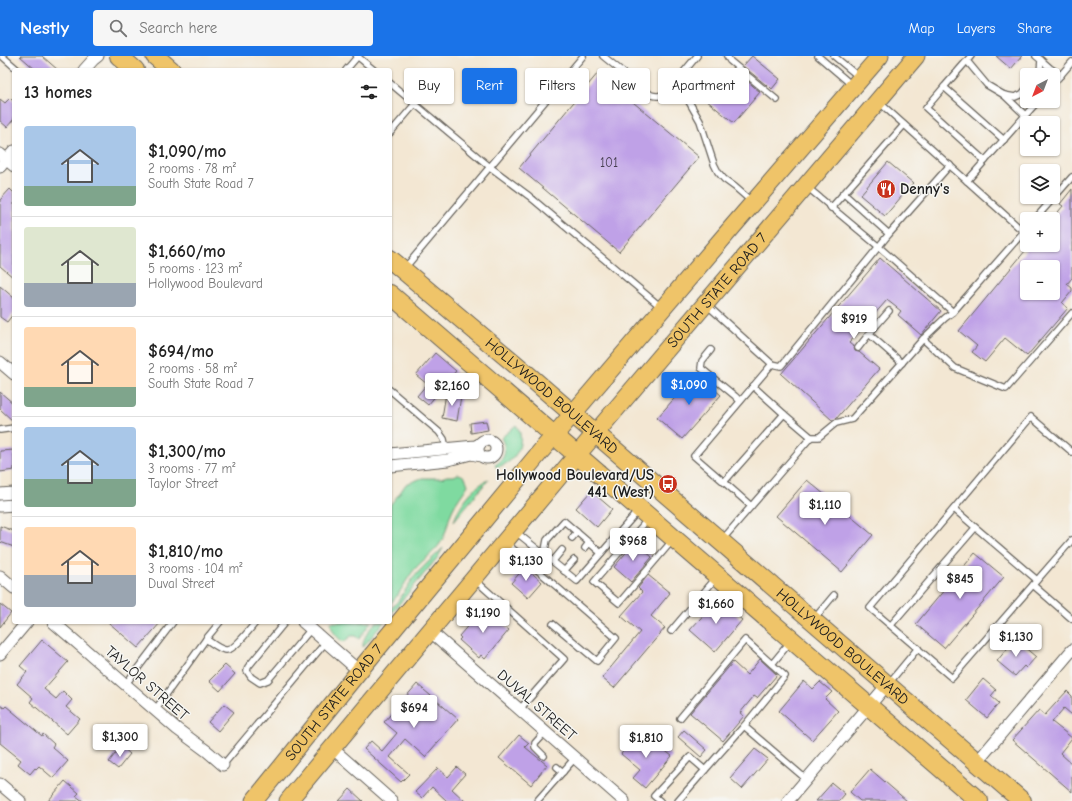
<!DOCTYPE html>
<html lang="en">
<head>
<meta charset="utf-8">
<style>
	:root { --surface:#fff; --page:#f6f6f6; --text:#222; --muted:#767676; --line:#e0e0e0; --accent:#1a73e8 }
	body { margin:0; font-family:"Comic Neue",sans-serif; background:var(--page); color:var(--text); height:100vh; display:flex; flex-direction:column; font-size:15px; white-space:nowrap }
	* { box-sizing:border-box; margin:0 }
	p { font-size:13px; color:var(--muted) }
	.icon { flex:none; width:22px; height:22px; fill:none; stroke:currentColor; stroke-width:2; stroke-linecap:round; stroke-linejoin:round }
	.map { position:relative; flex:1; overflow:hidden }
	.drawer { position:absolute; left:12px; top:12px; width:380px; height:556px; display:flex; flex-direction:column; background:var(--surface); border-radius:4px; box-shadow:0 1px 3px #0004 }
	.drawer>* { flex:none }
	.hud { position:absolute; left:404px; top:12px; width:380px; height:36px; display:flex; gap:8px }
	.needle { width:26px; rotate:222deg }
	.controls { position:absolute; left:1020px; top:12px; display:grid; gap:8px }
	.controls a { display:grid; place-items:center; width:40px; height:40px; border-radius:4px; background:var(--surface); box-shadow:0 1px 3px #0004; font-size:20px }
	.price { position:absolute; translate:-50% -34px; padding:0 9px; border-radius:4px; background:#fff; color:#222; font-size:13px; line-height:26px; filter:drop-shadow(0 1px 2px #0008) }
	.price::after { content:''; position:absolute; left:50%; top:24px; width:12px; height:9px; margin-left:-6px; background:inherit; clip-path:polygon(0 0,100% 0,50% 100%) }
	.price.current { background:var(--accent); color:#fff }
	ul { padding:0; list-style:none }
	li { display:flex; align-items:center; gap:12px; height:100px; padding:0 12px }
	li+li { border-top:1px solid var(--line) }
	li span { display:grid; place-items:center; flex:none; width:112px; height:80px; border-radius:4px; color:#555 }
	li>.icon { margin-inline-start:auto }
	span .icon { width:48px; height:48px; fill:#fffc; stroke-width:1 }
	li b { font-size:17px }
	h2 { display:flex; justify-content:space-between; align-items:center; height:48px; padding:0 12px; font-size:17px }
	.pill { padding:0 14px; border-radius:4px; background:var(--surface); box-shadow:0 1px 3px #0004; font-size:14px; line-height:36px }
	.pill.current { background:var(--accent); color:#fff }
	header { display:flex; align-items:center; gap:24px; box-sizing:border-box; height:56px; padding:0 20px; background:var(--accent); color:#fff }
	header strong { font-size:19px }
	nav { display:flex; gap:22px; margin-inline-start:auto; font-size:14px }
	.search { width:280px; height:36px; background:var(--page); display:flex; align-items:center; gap:10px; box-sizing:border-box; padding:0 14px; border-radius:4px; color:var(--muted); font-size:15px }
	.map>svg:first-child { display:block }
</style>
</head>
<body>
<header>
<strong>Nestly</strong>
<div class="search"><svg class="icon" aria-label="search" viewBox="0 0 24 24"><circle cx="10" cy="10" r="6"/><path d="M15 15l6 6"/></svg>Search here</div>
<nav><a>Map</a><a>Layers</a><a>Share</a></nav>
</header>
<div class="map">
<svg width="1072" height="745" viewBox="0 0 1072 745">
	<rect width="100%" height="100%" fill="#f6f6f2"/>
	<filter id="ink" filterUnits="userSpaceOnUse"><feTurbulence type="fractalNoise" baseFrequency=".025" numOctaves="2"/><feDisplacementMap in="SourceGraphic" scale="8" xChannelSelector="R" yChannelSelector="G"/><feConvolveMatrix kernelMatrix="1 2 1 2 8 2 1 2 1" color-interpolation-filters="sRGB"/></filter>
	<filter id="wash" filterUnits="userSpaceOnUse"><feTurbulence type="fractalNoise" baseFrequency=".012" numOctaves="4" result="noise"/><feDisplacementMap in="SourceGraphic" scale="16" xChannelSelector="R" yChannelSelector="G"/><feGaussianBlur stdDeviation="0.9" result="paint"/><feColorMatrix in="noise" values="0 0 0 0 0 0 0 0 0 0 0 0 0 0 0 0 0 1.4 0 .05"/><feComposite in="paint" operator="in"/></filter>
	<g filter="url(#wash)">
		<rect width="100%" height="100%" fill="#f3e7d3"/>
		<!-- green -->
		<g fill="#7fdaa0" stroke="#4e7b5e">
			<path d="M516 369C518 372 520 375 520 378 523 394 511 409 496 411L495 409C506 403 507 392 501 382Z"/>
			<path d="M458 418C465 419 466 423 468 429 463 438 456 445 452 455 447 466 447 479 439 489 431 500 419 506 411 518 404 528 399 539 390 548V449L399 438 406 428 422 422H441L447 420H454Z"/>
			<path d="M489 423 454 465C461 446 471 433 489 423Z"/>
			<path d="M443 492 438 501 390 559V553C401 544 406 532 414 521 423 510 433 502 443 492Z"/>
			<path d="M331 566H371L359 583 355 580H351L345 585 343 586C336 580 331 575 331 566Z"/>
			<path d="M376 566H384L363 591C362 582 370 573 376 566Z"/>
		</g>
		<g id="blocks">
			<!-- building -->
			<g fill="#bfa1e7" fill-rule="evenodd">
				<path d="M20 0H42L58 14H36Z"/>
				<path d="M752 0 780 23 772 33 767 28 766 29 743 10Z"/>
				<path d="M996 0H1022L1011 13Z"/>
				<path d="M731 15 736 19 738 17 760 36 734 67 706 44Z"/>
				<path d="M598 17 699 101 619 196 519 112Z"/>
				<path d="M10 42 14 46V63L7 71 0 65V43L5 47Z"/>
				<path d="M888 106 913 127 885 160 860 139Z"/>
				<path d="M10 133 14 137V222L0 210V144Z"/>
				<path d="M1072 133V222L1067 228 1072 232V235L1062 247 1068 252 1027 300 1005 282 985 306 972 296 977 290 959 275 1030 189H1053V162L1063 150 1060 148ZM1027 211H1053V237H1027Z"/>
				<path d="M880 202 941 255 921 279 898 259 901 255 887 244 849 287 854 291 855 295 859 296 879 313 836 363 832 364 781 318Z"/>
				<path d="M0 230 14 242V257L7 266 0 261Z"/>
				<path d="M435 297 456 315 428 349 417 340 427 328 416 319Z"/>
				<path d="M696 318 721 339 682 383 657 362Z"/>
				<path d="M0 336 14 348V366L0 353Z"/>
				<path d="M446 337 461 340 457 365 442 362Z"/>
				<path d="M486 365 488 374 471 377 470 367Z"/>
				<path d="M14 394V414L0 416V395Z"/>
				<path d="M807 424 873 479 842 516 776 460Z"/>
				<path d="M591 435 612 453 597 471 576 452Z"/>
				<path d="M0 470 14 475V491L0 486Z"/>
				<path d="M635 486 652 501 631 526 614 511Z"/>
				<path d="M975 497 1004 521 944 592 916 568Z"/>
				<path d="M525 511 542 526 528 542 511 527Z"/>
				<path d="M648 519 670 537 651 560 665 572 614 632 602 622 640 576 621 560 642 536 638 532Z"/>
				<path d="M718 543 742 564 715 596 690 574Z"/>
				<path d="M0 548 11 557 0 571Z"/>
				<path d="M483 552 509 574 485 603 481 599 479 602 459 584 461 582 459 580Z"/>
				<path d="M108 566H161L138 592Z"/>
				<path d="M1015 583 1036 601 1026 612 1024 610 1015 620 997 605Z"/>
				<path d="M42 584 68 606 44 633 56 643 63 635 72 644 66 651 80 663 67 678 30 646 33 642 17 628 27 616 20 610Z"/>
				<path d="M760 603 777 619 757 642 754 640 740 657 744 660 723 685 690 657 733 606 747 619Z"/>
				<path d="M225 609 235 618 220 635 209 625Z"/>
				<path d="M983 623 996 634 991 640 999 647 987 662 966 644Z"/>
				<path d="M804 625 813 633 820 626 832 636 825 643 838 655 812 684 779 655Z"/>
				<path d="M417 628 458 663 425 701 405 683 390 701 409 718 401 726 364 693 371 685 382 695 397 677 384 666Z"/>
				<path d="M1067 635 1072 640V659L1064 652 1052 666 1072 682 1060 697 1072 708V736L1012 684 1039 654 1045 659Z"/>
				<path d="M224 648 234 656 218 675 208 666Z"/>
				<path d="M0 649 4 652 6 650 42 680 43 678 54 688 52 691 68 705 53 722 39 710 36 713 35 712 30 718 18 708 21 704 0 687Z"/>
				<path d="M684 674 707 694 701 701 678 681Z"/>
				<path d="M519 679 529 687 525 691 547 709 531 729 499 702Z"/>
				<path d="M646 679 659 691V690L672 700 645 732 633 722 640 714 621 698 633 684 638 688Z"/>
				<path d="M121 690 130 698 118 713 109 706Z"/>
				<path d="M755 693 768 703 742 733 730 722Z"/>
				<path d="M457 711 465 718 452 733 465 745H447L432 731 422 742 415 736 438 712 448 721Z"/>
				<path d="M870 713 907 745H860L850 736Z"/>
				<path d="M65 725 79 737 76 740 83 745H48Z"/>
				<path d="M832 727 845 738 839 745H816Z"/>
				<path d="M350 733 363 745H339Z"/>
			</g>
		</g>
	</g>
	<g filter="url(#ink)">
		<use href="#blocks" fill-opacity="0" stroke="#67635c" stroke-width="1"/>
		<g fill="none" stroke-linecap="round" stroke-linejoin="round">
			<defs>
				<g id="service">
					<path d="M2 0 18 14"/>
					<path d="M357 0 374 14"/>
					<path d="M603 0 651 39C658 41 661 40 667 36L697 0"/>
					<path d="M727 0 730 5 777 44"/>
					<path d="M818 0 853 30"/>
					<path d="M834 0 859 21"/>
					<path d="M1036 0 1041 4 1040 16 1038 19"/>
					<path d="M1041 4 1050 12 1061 19"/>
					<path d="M967 5 987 29 1004 39 1015 41 1022 38 1027 32"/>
					<path d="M346 14 358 0"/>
					<path d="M390 27 490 111 529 140 661 251"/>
					<path d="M674 28 679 36 688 44 700 65 714 108 718 116 724 123 735 131 751 145"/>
					<path d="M1053 28 1072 6"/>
					<path d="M944 31 971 0"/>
					<path d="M1004 39 1025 59"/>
					<path d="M880 47 1024 176"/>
					<path d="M390 77 415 48"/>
					<path d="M985 105 926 52 944 31 1004 84"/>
					<path d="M967 125 1038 45"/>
					<path d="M807 131 879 191 953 256 1027 172"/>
					<path d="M843 137 889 178"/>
					<path d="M831 152 904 69"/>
					<path d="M1035 163 1072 121"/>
					<path d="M404 213 583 0"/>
					<path d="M707 249 772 308"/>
					<path d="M889 255 869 278 902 307"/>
					<path d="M923 283 955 312 1006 333 1072 257"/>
					<path d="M858 292 869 278"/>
					<path d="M711 294 702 305 701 312 735 340 740 345"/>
					<path d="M753 330 784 358"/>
					<path d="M390 334 439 376 444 383 446 392"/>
					<path d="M0 374 14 372"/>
					<path d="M1072 396 1031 361 870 552 952 622 1072 484"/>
					<path d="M724 426 694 400 772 308 781 310 889 178 950 109"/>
					<path d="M751 450 724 426 784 358 811 381H819L836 367 852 363 923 283 945 262 953 256"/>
					<path d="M954 453 1037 524"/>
					<path d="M648 463 594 526 619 547 672 485"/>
					<path d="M516 476 577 525 638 455"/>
					<path d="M572 482 577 476"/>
					<path d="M722 484 811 381"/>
					<path d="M505 486 616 582 597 605 553 568"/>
					<path d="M585 492 589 487"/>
					<path d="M544 499 547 484 564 465 601 497"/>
					<path d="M553 505 562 494"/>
					<path d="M564 515 574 504"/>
					<path d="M475 524 564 603 520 653"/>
					<path d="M1033 529 1072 563"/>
					<path d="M814 563 834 539"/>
					<path d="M220 566 206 583C212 587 220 594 226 594 234 595 250 573 256 566"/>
					<path d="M285 566 248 611 247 615 251 621 260 627 268 624 311 573"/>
					<path d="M891 569 975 472"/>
					<path d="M671 575 716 522"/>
					<path d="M772 608 791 585"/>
					<path d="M889 627 918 592"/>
					<path d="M125 629 173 566"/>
					<path d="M155 654 206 583"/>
					<path d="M680 662 745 584 785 620 744 670 705 714"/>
					<path d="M744 670 806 723"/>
					<path d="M544 700 535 691V687L545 676"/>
					<path d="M223 709 326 586"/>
					<path d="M557 711 563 716"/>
					<path d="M537 745 575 702"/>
					<path d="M660 745 654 740 690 701 705 714 678 745"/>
				</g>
				<g id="minor">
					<path d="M84 14 93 4 98 0"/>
					<path d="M0 98 14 110"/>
					<path d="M0 111 14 95"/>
					<path d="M0 306 14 318"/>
					<circle cx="487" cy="393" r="9"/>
					<path d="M390 398 475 390 480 388"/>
					<path d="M390 410 448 404 471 398 481 400"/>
					<path d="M0 438 14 437"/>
					<path d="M0 450 14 449"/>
					<path d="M0 520 14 532"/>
					<path d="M53 566 177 673 208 696 223 709"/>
					<path d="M303 566 359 615"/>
					<path d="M430 575 624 745"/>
					<path d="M0 598 27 566"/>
					<path d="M332 692 392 745"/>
					<path d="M977 706 1072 594"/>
					<path d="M0 728 20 745"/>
					<path d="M788 745 887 629"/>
				</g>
				<g id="primary">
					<path id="s1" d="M254 745 359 615 541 395 734 169 880 0"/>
					<path id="s2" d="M288 745 577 399 916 0"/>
				</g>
				<g id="trunk">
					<path d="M119 0 135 14"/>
					<path d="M155 0 171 14"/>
					<path id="s3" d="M390 203 515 308 1022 745"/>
					<path d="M390 238 979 745"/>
				</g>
			</defs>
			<!-- service casing -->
			<use href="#service" stroke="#67635c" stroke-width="8"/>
			<!-- minor casing -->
			<use href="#minor" stroke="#67635c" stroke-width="13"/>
			<!-- primary casing -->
			<use href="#primary" stroke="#67635c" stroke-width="19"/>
			<!-- trunk casing -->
			<use href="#trunk" stroke="#67635c" stroke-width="20"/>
			<!-- service -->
			<use href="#service" stroke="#fff" stroke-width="5.5"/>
			<!-- minor -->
			<use href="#minor" stroke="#fff" stroke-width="11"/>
			<!-- primary -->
			<use href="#primary" stroke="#efc469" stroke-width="17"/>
			<!-- trunk -->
			<use href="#trunk" stroke="#efc469" stroke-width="18"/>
		</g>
	</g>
	<!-- icons -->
	<defs>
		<symbol id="restaurant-disc" viewBox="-11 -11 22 22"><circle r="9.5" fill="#c8321e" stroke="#f6f6f2"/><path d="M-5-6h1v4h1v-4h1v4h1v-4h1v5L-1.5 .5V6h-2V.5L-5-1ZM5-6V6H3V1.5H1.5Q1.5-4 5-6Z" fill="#fff"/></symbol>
		<symbol id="bus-disc" viewBox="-11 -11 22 22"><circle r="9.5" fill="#c8321e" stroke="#f6f6f2"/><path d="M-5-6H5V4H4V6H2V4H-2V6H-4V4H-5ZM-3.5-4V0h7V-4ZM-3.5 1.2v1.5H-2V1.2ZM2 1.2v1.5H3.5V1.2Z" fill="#fff"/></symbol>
	</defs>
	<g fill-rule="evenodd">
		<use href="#restaurant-disc" x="875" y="122" width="22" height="22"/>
		<use href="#bus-disc" x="657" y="417" width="22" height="22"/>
	</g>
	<g text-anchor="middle" stroke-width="3" stroke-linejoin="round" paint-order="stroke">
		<!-- number labels -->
		<g font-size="13" fill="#453d4f">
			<text x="609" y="111">101</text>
		</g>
		<!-- poi labels -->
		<g font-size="15" font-weight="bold" fill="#1c1c1c" stroke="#f6f6f2" text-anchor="start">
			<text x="900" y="138">Denny's</text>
			<text x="654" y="424" text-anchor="end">Hollywood Boulevard/US<tspan x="654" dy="17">441 (West)</tspan></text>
		</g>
		<!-- street labels -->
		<g font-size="15" fill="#1c1c1c" stroke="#f6f6f2">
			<text dy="5" stroke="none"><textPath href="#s2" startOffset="667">SOUTH STATE ROAD 7</textPath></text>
			<text dy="5" stroke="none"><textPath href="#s3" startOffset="212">HOLLYWOOD BOULEVARD</textPath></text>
			<text dy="5" stroke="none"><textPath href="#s3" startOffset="596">HOLLYWOOD BOULEVARD</textPath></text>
			<text transform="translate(147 627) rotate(41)" y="5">TAYLOR STREET</text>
			<text dy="5" stroke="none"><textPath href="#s1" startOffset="127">SOUTH STATE ROAD 7</textPath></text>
			<text transform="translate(537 649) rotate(41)" y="5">DUVAL STREET</text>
		</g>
	</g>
</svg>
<div class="controls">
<a><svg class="needle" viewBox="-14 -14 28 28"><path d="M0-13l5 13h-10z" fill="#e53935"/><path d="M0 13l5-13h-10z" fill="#767676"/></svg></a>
<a><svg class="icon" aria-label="locate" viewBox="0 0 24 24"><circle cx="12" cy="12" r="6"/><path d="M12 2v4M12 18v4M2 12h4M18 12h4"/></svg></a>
<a><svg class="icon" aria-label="layers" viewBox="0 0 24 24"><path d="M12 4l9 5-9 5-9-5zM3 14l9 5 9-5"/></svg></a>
<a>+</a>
<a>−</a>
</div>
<b class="price" style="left:854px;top:284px">$919</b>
<b class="price current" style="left:689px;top:350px">$1,090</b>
<b class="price" style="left:452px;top:351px">$2,160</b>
<b class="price" style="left:825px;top:470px">$1,110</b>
<b class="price" style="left:633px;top:506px">$968</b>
<b class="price" style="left:526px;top:526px">$1,130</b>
<b class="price" style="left:960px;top:544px">$845</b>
<b class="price" style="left:716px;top:569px">$1,660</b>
<b class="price" style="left:483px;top:578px">$1,190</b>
<b class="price" style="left:1016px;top:602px">$1,130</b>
<b class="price" style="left:414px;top:673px">$694</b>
<b class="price" style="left:120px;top:702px">$1,300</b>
<b class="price" style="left:646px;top:703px">$1,810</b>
<div class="hud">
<a class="pill">Buy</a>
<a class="pill current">Rent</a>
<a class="pill">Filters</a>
<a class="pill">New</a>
<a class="pill">Apartment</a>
</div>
<section class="drawer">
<h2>13 homes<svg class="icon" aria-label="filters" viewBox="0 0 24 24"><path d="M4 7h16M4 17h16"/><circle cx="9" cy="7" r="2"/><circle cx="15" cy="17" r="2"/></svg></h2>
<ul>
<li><span style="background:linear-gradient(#a9c7e8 75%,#7fa58c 0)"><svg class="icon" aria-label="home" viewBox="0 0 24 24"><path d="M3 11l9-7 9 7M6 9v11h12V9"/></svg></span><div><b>$1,090/mo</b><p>2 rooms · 78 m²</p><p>South State Road 7</p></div></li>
<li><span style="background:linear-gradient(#dfe7d0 70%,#9aa5b1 0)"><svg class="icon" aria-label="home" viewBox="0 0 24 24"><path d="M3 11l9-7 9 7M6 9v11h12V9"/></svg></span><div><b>$1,660/mo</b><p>5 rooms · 123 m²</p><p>Hollywood Boulevard</p></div></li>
<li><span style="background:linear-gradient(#ffd9b3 75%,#7fa58c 0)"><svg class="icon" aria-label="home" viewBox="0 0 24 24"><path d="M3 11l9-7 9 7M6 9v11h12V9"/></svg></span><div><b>$694/mo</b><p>2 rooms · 58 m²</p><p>South State Road 7</p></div></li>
<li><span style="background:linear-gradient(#a9c7e8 65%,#7fa58c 0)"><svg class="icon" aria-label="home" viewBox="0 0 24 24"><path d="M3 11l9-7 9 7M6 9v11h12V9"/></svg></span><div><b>$1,300/mo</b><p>3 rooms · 77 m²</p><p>Taylor Street</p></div></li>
<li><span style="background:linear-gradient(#ffd9b3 60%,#9aa5b1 0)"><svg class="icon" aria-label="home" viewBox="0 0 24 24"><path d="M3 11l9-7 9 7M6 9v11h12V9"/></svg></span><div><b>$1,810/mo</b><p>3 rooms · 104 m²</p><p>Duval Street</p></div></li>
</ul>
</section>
</div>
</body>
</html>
